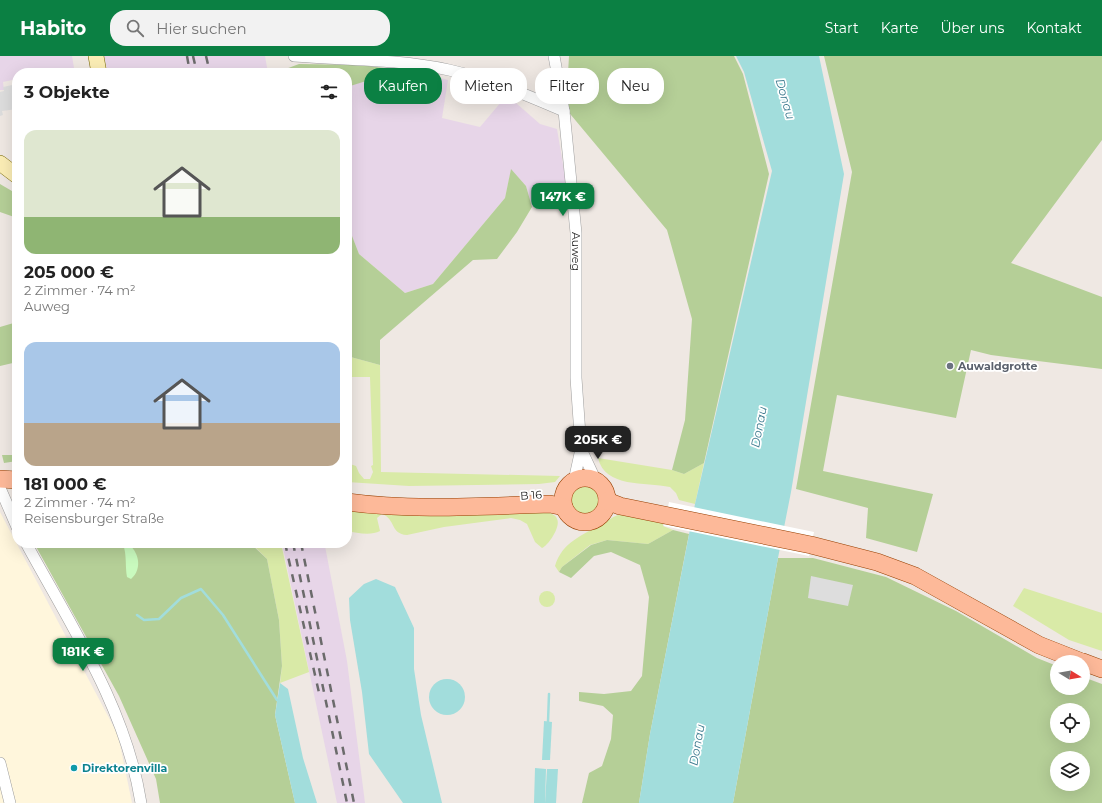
<!DOCTYPE html>
<html lang="de">
<head>
<meta charset="utf-8">
<style>
	:root { --surface:#fff; --page:#f2f2f2; --text:#222; --muted:#767676; --accent:#0b8043 }
	body { margin:0; font-family:Montserrat,sans-serif; background:var(--page); color:var(--text); height:100vh; display:flex; flex-direction:column; font-size:15px; white-space:nowrap }
	* { box-sizing:border-box; margin:0 }
	p { font-size:13px; color:var(--muted) }
	.icon { flex:none; width:22px; height:22px; fill:none; stroke:currentColor; stroke-width:2; stroke-linecap:round; stroke-linejoin:round }
	.map { position:relative; flex:1; overflow:hidden }
	.details { position:absolute; left:12px; top:12px; width:340px; height:480px; display:flex; flex-direction:column; background:var(--surface); border-radius:16px; box-shadow:0 4px 16px #0002 }
	.details>* { flex:none }
	.guide { position:absolute; left:364px; top:12px; width:380px; height:36px; display:flex; gap:8px }
	.needle { width:26px; rotate:101deg }
	.controls { position:absolute; left:1050px; top:599px; display:grid; gap:8px }
	.controls a { display:grid; place-items:center; width:40px; height:40px; border-radius:50%; background:var(--surface); box-shadow:0 4px 16px #0002; font-size:20px }
	.price { position:absolute; translate:-50% -34px; padding:0 9px; border-radius:8px; background:var(--accent); color:#fff; font-size:13px; line-height:26px; filter:drop-shadow(0 1px 2px #0008) }
	.price::after { content:''; position:absolute; left:50%; top:24px; width:12px; height:9px; margin-left:-6px; background:inherit; clip-path:polygon(0 0,100% 0,50% 100%) }
	.price.current { background:#222; color:#fff }
	ul { padding:0; list-style:none }
	li { display:grid; align-content:center; gap:8px; height:212px; padding:0 12px }
	li span { display:grid; place-items:center; height:124px; border-radius:12px; color:#555 }
	li>.icon { margin-inline-start:auto }
	span .icon { width:72px; height:72px; fill:#fffc; stroke-width:1 }
	li b { font-size:17px }
	h2 { display:flex; justify-content:space-between; align-items:center; height:48px; padding:0 12px; font-size:17px }
	.pill { padding:0 14px; border-radius:16px; background:var(--surface); box-shadow:0 4px 16px #0002; font-size:14px; line-height:36px }
	.pill.current { background:var(--accent); color:#fff }
	header { display:flex; align-items:center; gap:24px; box-sizing:border-box; height:56px; padding:0 20px; background:var(--accent); color:#fff }
	header strong { font-size:19px }
	nav { display:flex; gap:22px; margin-inline-start:auto; font-size:14px }
	.search { width:280px; height:36px; background:var(--page); display:flex; align-items:center; gap:10px; box-sizing:border-box; padding:0 14px; border-radius:16px; color:var(--muted); font-size:15px }
	.map>svg:first-child { display:block }
</style>
</head>
<body>
<header>
<strong>Habito</strong>
<div class="search"><svg class="icon" aria-label="search" viewBox="0 0 24 24"><circle cx="10" cy="10" r="6"/><path d="M15 15l6 6"/></svg>Hier suchen</div>
<nav><a>Start</a><a>Karte</a><a>Über uns</a><a>Kontakt</a></nav>
</header>
<div class="map">
<svg width="1102" height="747" viewBox="0 0 1102 747">
	<rect width="100%" height="100%" fill="#efe8e3"/>
	<!-- industrial -->
	<g fill="#e7d5e8">
		<path d="M0 0H72L74 12 48 17H17V23L3 26 4 34H0Z"/>
		<path d="M104 0H265L268 17H108Z"/>
		<path d="M394 10 448 24 442 62 480 71 507 39 540 68 557 73 566 126 532 151 526 130 511 114 505 142 433 228 405 237 359 198 347 167V20Z"/>
		<path d="M282 487H326L325 490 347 605 365 747H337Z"/>
	</g>
	<!-- education -->
	<path fill="#fff6dc" d="M0 456 118 679 132 747H0Z"/>
	<!-- grass -->
	<g fill="#d9eaa7">
		<path d="M347 300 380 309 381 416 560 420 555 426 539 428 409 430 347 426V407L356 410 359 417 364 423H370L373 416 371 410 373 409 370 321H347Z"/>
		<path d="M598 402 672 414 684 418 704 407 695 448 679 444 676 437 670 431C645 426 605 432 598 402Z"/>
		<circle cx="585" cy="444" r="15"/>
		<path d="M347 452 547 456C550 457 556 459 557 463 561 470 549 489 542 492L535 486 527 468 520 464 511 462 444 471 407 479C390 478 396 463 382 458L377 462 380 475C371 480 357 477 347 475Z"/>
		<path d="M624 458 663 466V470L673 474 648 488 607 484 590 489 562 511 559 516 555 510C562 486 583 479 602 468 611 463 614 459 624 458Z"/>
		<path d="M251 487H281L309 616 280 627 282 610 279 564 267 503Z"/>
		<path d="M1024 532 1102 557V595L1069 584 1013 550Z"/>
		<circle cx="547" cy="543" r="8"/>
	</g>
	<!-- forest -->
	<g fill="#b5cf97" fill-rule="evenodd">
		<path d="M569 0H734L743 18 769 118 704 407 684 418 672 414 685 364 692 263 667 174 566 53Z"/>
		<path d="M824 0H1102V84L1011 207 1102 241V313L991 299 971 294 956 362 837 339 823 415 933 438 917 496 866 482 868 452 796 433 852 116Z"/>
		<path d="M299 8 361 9 384 12 379 21 347 31V17H282L283 14Z"/>
		<path d="M511 113 526 130 532 151 517 176 497 203 473 204 380 284V309L347 300V167L359 198 405 237 433 228 505 142Z"/>
		<path d="M0 128 17 138V162L0 156Z"/>
		<path d="M17 266V306L0 310V271Z"/>
		<path d="M2 399H17V405L4 407Z"/>
		<path d="M673 474 689 478 650 678 639 747H582L589 717 602 710 611 683 613 659 603 650 579 645V636L604 638 631 635 642 620 649 541 640 509 611 496 594 500 571 522 559 516 562 511 591 489 607 484 648 488Z"/>
		<path d="M34 487H250L267 503 279 564 282 610 275 659 295 747H160L156 723 119 640Z"/>
		<path d="M778 502H813L886 521 956 555 1037 602 1057 610V632H1083V621L1102 628V747H733ZM1057 654H1083V680H1057ZM1057 702H1083V728H1057Z"/>
	</g>
	<!-- park -->
	<path fill="#c9fabe" d="M127 487C139 495 143 513 131 523L127 521C125 510 127 499 123 488Z"/>
	<!-- parking -->
	<g fill="#ddd">
		<path d="M17 28V53L2 55 3 59 0 60V36L4 35 3 31Z"/>
		<path d="M811 520 853 529 848 550 808 542Z"/>
	</g>
	<!-- water -->
	<g fill="#a2dddc">
		<path d="M736 0H819L844 118 791 436 778 502 733 747H639L650 678 695 448 772 115 744 16Z"/>
		<path d="M376 523 395 531 414 572V613L421 659 442 747H403L369 698 362 636 350 564 349 542 364 528Z"/>
		<circle cx="447" cy="641" r="18"/>
		<path d="M280 627 288 633 303 702 317 747H295L275 659Z"/>
		<path d="M544 665 552 666 550 704H542Z"/>
		<path d="M535 712 546 713 545 747H534Z"/>
		<path d="M547 713H558L556 747H545Z"/>
	</g>
	<!-- pier -->
	<path fill="#fff" d="M669 446 814 476 809 500 664 470Z"/>
	<g fill="none" stroke-linecap="round" stroke-linejoin="round">
		<!-- stream -->
		<g stroke="#a2dddc" stroke-width="2.5">
			<path d="M137 559 144 564 159 563 181 542 201 533 223 559 277 644"/>
			<path d="M548 666 549 638"/>
		</g>
		<defs>
			<g id="street">
				<path d="M294 0C346 4 398 3 449 14 489 23 527 39 564 55"/>
				<path id="s1" d="M554 0 564 55 576 177V322L581 393 574 425"/>
				<path d="M581 393 596 425"/>
				<path d="M0 432 17 471"/>
				<path d="M26 487C71 570 126 652 141 747"/>
				<path d="M0 707 10 747"/>
			</g>
			<g id="secondary">
				<path d="M96 0 99 17"/>
				<path d="M0 107 17 120"/>
			</g>
			<g id="primary">
				<circle cx="585" cy="444" r="22"/>
				<path d="M0 423 17 424"/>
				<path d="M607 445 620 450 811 489 877 506 915 520 1039 589 1082 606"/>
				<path d="M347 446C414 455 482 450 550 448L564 451"/>
				<path d="M1083 606 1102 613"/>
			</g>
		</defs>
		<!-- street casing -->
		<use href="#street" stroke="#9e9e9e" stroke-width="12"/>
		<!-- secondary casing -->
		<use href="#secondary" stroke="#766503" stroke-width="16"/>
		<!-- primary casing -->
		<use href="#primary" stroke="#973f00" stroke-width="18"/>
		<!-- street -->
		<use href="#street" stroke="#fff" stroke-width="11"/>
		<!-- secondary -->
		<use href="#secondary" stroke="#fbedb5" stroke-width="15"/>
		<!-- primary -->
		<use href="#primary" stroke="#fdb999" stroke-width="17"/>
		<!-- rail -->
		<g stroke="#6b6b6b" stroke-width="2.5" stroke-dasharray="8 8" stroke-linecap="butt">
			<path d="M187 0 190 17"/>
			<path d="M193 0 197 17"/>
			<path d="M206 0 210 17"/>
			<path d="M285 487 320 641"/>
			<path d="M293 487 347 747"/>
			<path d="M301 487 354 747"/>
		</g>
	</g>
	<!-- markers -->
	<circle fill="#6b7280" stroke="#fff" stroke-width="1.5" cx="950" cy="310" r="4"/>
	<circle fill="#0f9aa8" stroke="#fff" stroke-width="1.5" cx="74" cy="712" r="4"/>
	<g text-anchor="middle" stroke-width="3.5" stroke-linejoin="round" paint-order="stroke">
		<!-- street labels -->
		<g font-size="11" fill="#1d1d1d" stroke="#fff">
			<text dy="4" stroke="none"><textPath href="#s1" startOffset="197">Auweg</textPath></text>
			<text transform="translate(531 439) rotate(-4)" y="4">B 16</text>
		</g>
		<!-- worship labels -->
		<g font-size="11" font-weight="bold" fill="#5b616d" stroke="#fff" text-anchor="start">
			<text x="958" y="314">Auwaldgrotte</text>
		</g>
		<!-- culture labels -->
		<g font-size="11" font-weight="bold" fill="#0d838f" stroke="#fff" text-anchor="start">
			<text x="82" y="716">Direktorenvilla</text>
		</g>
		<!-- water labels -->
		<g font-size="12" font-style="italic" fill="#3d7b8f" stroke="#fff">
			<text transform="translate(785 43) rotate(74)" y="4">Donau</text>
			<text transform="translate(759 371) rotate(-79)" y="4">Donau</text>
			<text transform="translate(697 689) rotate(-80)" y="4">Donau</text>
		</g>
	</g>
</svg>
<div class="controls">
<a><svg class="needle" viewBox="-14 -14 28 28"><path d="M0-13l5 13h-10z" fill="#e53935"/><path d="M0 13l5-13h-10z" fill="#767676"/></svg></a>
<a><svg class="icon" aria-label="locate" viewBox="0 0 24 24"><circle cx="12" cy="12" r="6"/><path d="M12 2v4M12 18v4M2 12h4M18 12h4"/></svg></a>
<a><svg class="icon" aria-label="layers" viewBox="0 0 24 24"><path d="M12 4l9 5-9 5-9-5zM3 14l9 5 9-5"/></svg></a>
</div>
<b class="price" style="left:563px;top:161px">147K €</b>
<b class="price current" style="left:598px;top:404px">205K €</b>
<b class="price" style="left:83px;top:616px">181K €</b>
<div class="guide">
<a class="pill current">Kaufen</a>
<a class="pill">Mieten</a>
<a class="pill">Filter</a>
<a class="pill">Neu</a>
</div>
<section class="details">
<h2>3 Objekte<svg class="icon" aria-label="filters" viewBox="0 0 24 24"><path d="M4 7h16M4 17h16"/><circle cx="9" cy="7" r="2"/><circle cx="15" cy="17" r="2"/></svg></h2>
<ul>
<li><span style="background:linear-gradient(#dfe7d0 70%,#8fb573 0)"><svg class="icon" aria-label="home" viewBox="0 0 24 24"><path d="M3 11l9-7 9 7M6 9v11h12V9"/></svg></span><div><b>205 000 €</b><p>2 Zimmer · 74 m²</p><p>Auweg</p></div></li>
<li><span style="background:linear-gradient(#a9c7e8 65%,#b9a48a 0)"><svg class="icon" aria-label="home" viewBox="0 0 24 24"><path d="M3 11l9-7 9 7M6 9v11h12V9"/></svg></span><div><b>181 000 €</b><p>2 Zimmer · 74 m²</p><p>Reisensburger Straße</p></div></li>
</ul>
</section>
</div>
</body>
</html>
